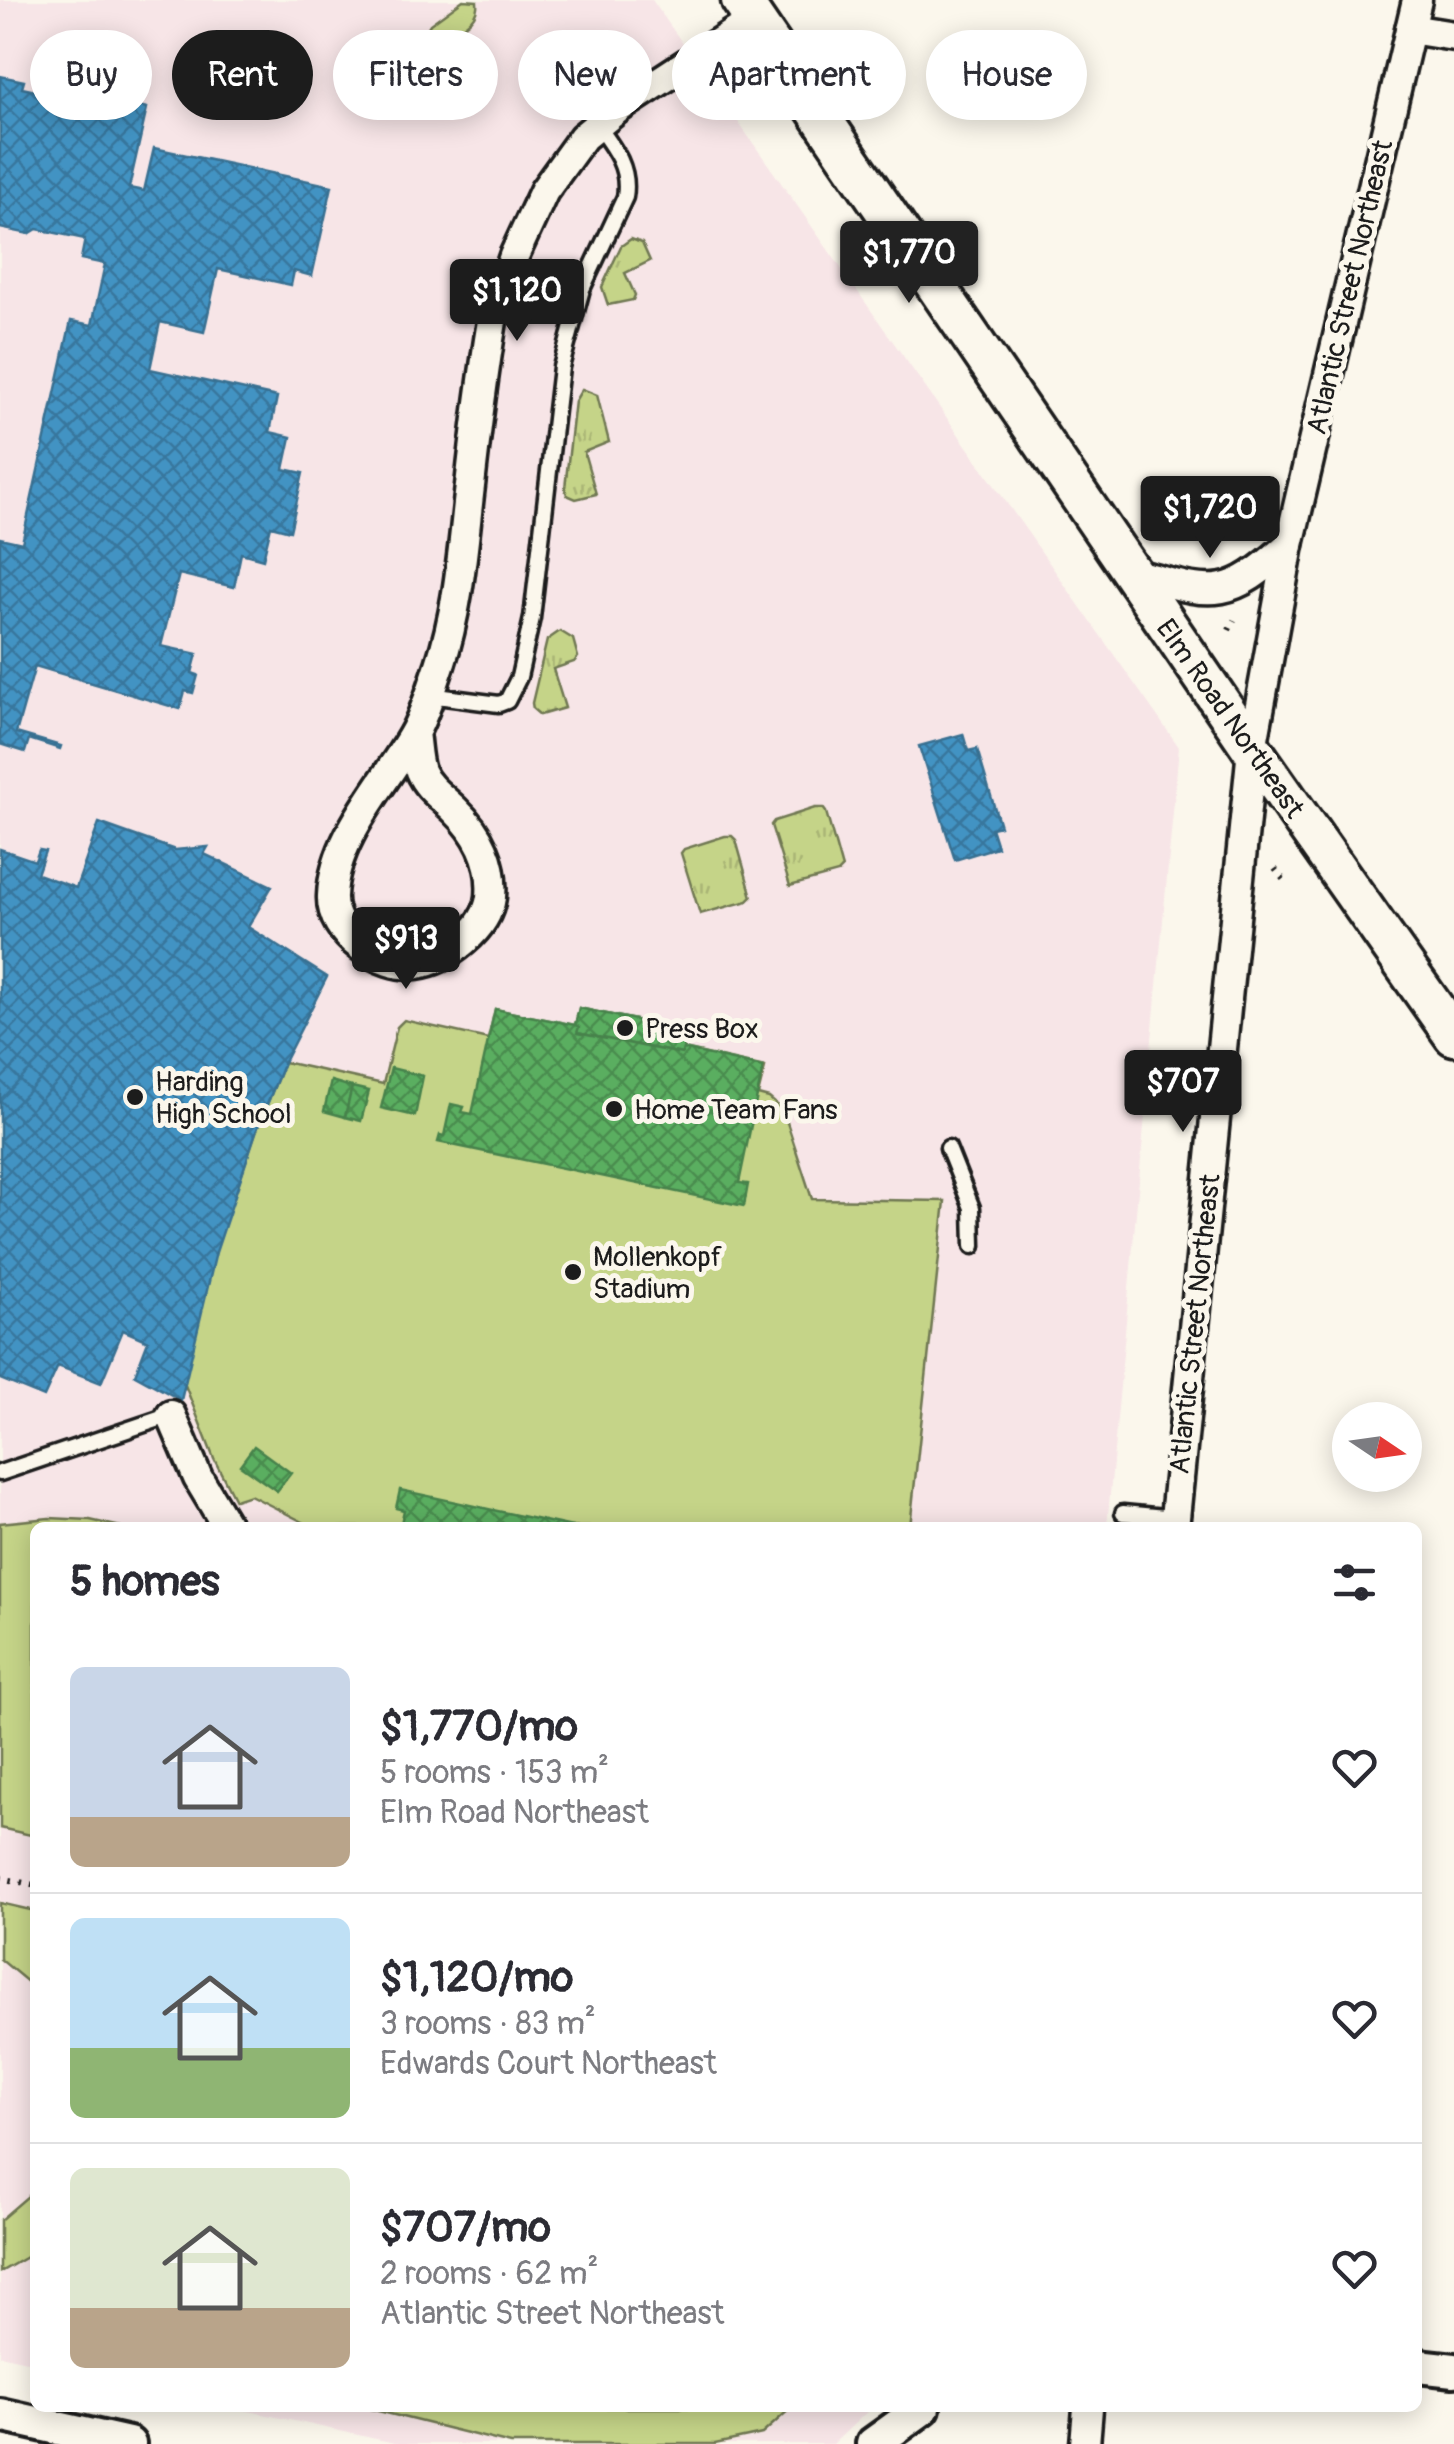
<!DOCTYPE html>
<html lang="en">
<head>
<meta charset="utf-8">
<style>
	:root { --surface:#fff; --page:#f2f2f3; --text:#2b2b33; --muted:#7c7c81; --line:#e1e1e2; --accent:#1c1c1c }
	body { margin:0; font-family:Pangolin,sans-serif; background:var(--page); color:var(--text); height:100vh; display:flex; flex-direction:column; font-size:38px; white-space:nowrap }
	* { box-sizing:border-box; margin:0 }
	p { font-size:32px; color:var(--muted) }
	.icon { flex:none; width:55px; height:55px; fill:none; stroke:currentColor; stroke-width:2; stroke-linecap:round; stroke-linejoin:round }
	.map { position:relative; flex:1; overflow:hidden }
	.panel { position:absolute; left:30px; top:1522px; width:1392px; height:890px; display:flex; flex-direction:column; background:var(--surface); border-radius:15px; box-shadow:0 5px 25px #0003 }
	.panel>* { flex:none }
	.top-card { position:absolute; left:30px; top:30px; width:1395px; height:90px; display:flex; gap:20px }
	.needle { width:65px; rotate:103deg }
	.buttons { position:absolute; left:1332px; top:1402px; display:grid; gap:20px }
	.buttons a { display:grid; place-items:center; width:90px; height:90px; border-radius:50%; background:var(--surface); box-shadow:0 5px 25px #0003; font-size:50px }
	.price { position:absolute; translate:-50% -85px; padding:0 22px; border-radius:10px; background:var(--accent); color:#fff; font-size:32px; line-height:65px; filter:drop-shadow(0 2px 5px #0008) }
	.price::after { content:''; position:absolute; left:50%; top:60px; width:30px; height:22px; margin-left:-15px; background:inherit; clip-path:polygon(0 0,100% 0,50% 100%) }
	.price.selected { background:#222; color:#fff }
	ul { padding:0; list-style:none }
	li { display:flex; align-items:center; gap:30px; height:250px; padding:0 40px }
	li+li { border-top:2px solid var(--line) }
	li span { display:grid; place-items:center; flex:none; width:280px; height:200px; border-radius:15px; color:#555 }
	li>.icon { margin-inline-start:auto }
	span .icon { width:120px; height:120px; fill:#fffc; stroke-width:1 }
	li b { font-size:42px }
	h2 { display:flex; justify-content:space-between; align-items:center; height:120px; padding:0 40px; font-size:42px }
	.pill { padding:0 35px; border-radius:45px; background:var(--surface); box-shadow:0 5px 25px #0003; font-size:35px; line-height:90px }
	.pill.selected { background:var(--accent); color:#fff }
	.map>svg:first-child { display:block }
</style>
</head>
<body>
<div class="map">
<svg width="1454" height="2444" viewBox="0 0 1454 2444">
	<defs>
		<pattern id="grass-tufts" width="24" height="20" patternUnits="userSpaceOnUse" patternTransform="scale(2.5)"><rect width="24" height="20" fill="#c5d488"/><path d="M3 7l-1-3M5 7V3M7 7l1-3M15 17l-1-3M17 17v-4M19 17l1-3" fill="none" stroke="#a9b575"/></pattern>
		<pattern id="schools-cross-hatch" width="8" height="8" patternUnits="userSpaceOnUse" patternTransform="scale(2.5)"><rect width="8" height="8" fill="#4393c3"/><path d="M0 0l8 8M0 8l8-8" fill="none" stroke="#37779e"/></pattern>
		<pattern id="public-cross-hatch" width="8" height="8" patternUnits="userSpaceOnUse" patternTransform="scale(2.5)"><rect width="8" height="8" fill="#5aae61"/><path d="M0 0l8 8M0 8l8-8" fill="none" stroke="#4a8d4f"/></pattern>
	</defs>
	<rect width="100%" height="100%" fill="#fbf7ec"/>
	<filter id="ink" filterUnits="userSpaceOnUse"><feTurbulence type="fractalNoise" baseFrequency=".01" numOctaves="2"/><feDisplacementMap in="SourceGraphic" scale="20" xChannelSelector="R" yChannelSelector="G"/><feConvolveMatrix kernelMatrix="1 2 1 2 8 2 1 2 1" color-interpolation-filters="sRGB"/></filter>
	<g filter="url(#ink)">
		<!-- built -->
		<g fill="#f7e5e7">
			<path d="M0 0H652L1179 747 1107 1527 35 1528V2363L0 2355Z"/>
			<path d="M235 2408H871L833 2444H399Z"/>
		</g>
		<!-- grass -->
		<g fill="url(#grass-tufts)" stroke="#707852" stroke-width="2.5">
			<path d="M463 0 477 1C480 20 459 28 445 38L431 35 427 29 430 24Z"/>
			<path d="M631 239 642 243 650 261 625 273 635 295 633 300 608 305 602 287 621 246Z"/>
			<path d="M582 389 597 395 609 442 584 452 596 494 576 499 567 495 565 488 575 401Z"/>
			<path d="M560 631 573 639 578 657 574 662 553 669 565 708 540 715 533 709 532 703 547 640Z"/>
			<path d="M815 808H823L826 812 842 869 838 873 790 886 771 825 774 821Z"/>
			<path d="M725 836H732L736 840 752 897 748 901 700 914 681 853 684 849Z"/>
		</g>
		<!-- park -->
		<g fill="#c5d488" stroke="#707852" stroke-width="2.5">
			<path d="M579 1008 687 1031 684 1049 765 1067 758 1095 769 1098 783 1110 812 1199 945 1201 910 1527H313L250 1495 235 1500 214 1459 181 1375 201 1293 256 1132 284 1062 383 1084 397 1027 404 1020 488 1039 495 1009 575 1025Z"/>
			<path d="M49 1518 90 1520 121 1527 35 1528V1836L0 1828V1523Z"/>
			<path d="M0 1903 35 1911V1988L0 1959Z"/>
			<path d="M35 2190V2252L0 2272V2220Z"/>
			<path d="M366 2408H791L762 2434 715 2444H511Z"/>
		</g>
		<!-- schools -->
		<g fill="url(#schools-cross-hatch)" stroke="#376f91" stroke-width="2.5">
			<path d="M0 76 24 81 22 88 63 97 64 90 147 108 129 188 144 191 154 148 332 186 312 276 294 271 291 285 218 269 204 332 160 322 150 369 277 397 270 432 291 437 284 469 303 473 290 531 271 526 263 559 241 553 234 587 179 574 161 646 197 654 192 673 198 675 193 693 185 691 180 709 35 666 16 733 61 746 60 749 29 739 25 752 0 744V538L22 543 71 321 92 325 105 264 81 259 85 239 37 229 29 234 0 228Z"/>
			<path d="M963 734 968 751 977 749 1000 826 991 828 997 847 955 860 919 746Z"/>
			<path d="M99 823 175 850 208 847 204 854 272 886 248 927 327 977 284 1062 256 1132 216 1252 181 1400 135 1375 148 1341 123 1330 101 1383 58 1366 44 1397 0 1379V849L35 861 39 850 45 851 37 874 76 888Z"/>
		</g>
		<!-- public -->
		<g fill="url(#public-cross-hatch)" stroke="#47824c" stroke-width="2.5">
			<path d="M579 1008 687 1031 682 1054 577 1033 575 1025Z"/>
			<path d="M495 1009 575 1025 579 1027 577 1033 682 1054 683 1049 763 1067 739 1183 748 1184 744 1206 438 1142 440 1135 444 1136 451 1104 464 1107 462 1112 472 1114Z"/>
			<path d="M391 1068 423 1076 415 1116 381 1108Z"/>
			<path d="M331 1081 352 1087 345 1117 324 1111Z"/>
			<path d="M352 1087 369 1091 361 1121 345 1117Z"/>
			<path d="M254 1446 291 1473 277 1491 240 1465Z"/>
			<path d="M400 1490 577 1528H400L404 1510 396 1508Z"/>
		</g>
		<g fill="none" stroke-linecap="round" stroke-linejoin="round">
			<defs>
				<g id="service">
					<path d="M429 695 499 704 507 701 519 677 532 618 561 367 582 289 625 197C630 168 614 148 597 125"/>
					<path d="M948 1148 972 1208 973 1246"/>
					<path d="M0 1473 171 1415"/>
					<path d="M1123 1513 1175 1518"/>
				</g>
				<g id="minor">
					<path d="M1410 29 1454 36"/>
					<path d="M1132 573C1212 594 1224 604 1289 545"/>
					<path d="M414 733C416 745 416 759 420 771 427 788 443 798 455 810 479 833 494 863 491 897 487 929 447 960 417 964 381 969 330 934 332 896 334 837 385 784 413 735 425 714 432 688 440 665 459 608 463 545 470 486 476 431 483 376 492 321L514 256 544 191 583 137 620 107 755 19"/>
					<path d="M171 1415 198 1478 228 1528"/>
					<path d="M1174 1528 1252 749 1289 545 1417 0"/>
					<path d="M1085 2444 1088 2408"/>
				</g>
				<g id="tertiary">
					<path d="M1418 2366 1454 2370"/>
					<path d="M0 2415 129 2444"/>
					<path d="M873 2444 923 2408"/>
				</g>
				<path id="secondary" d="M741 0 1252 749 1454 1036"/>
			</defs>
			<!-- service casing -->
			<use href="#service" stroke="#1c1c1c" stroke-width="21"/>
			<!-- minor casing -->
			<use href="#minor" stroke="#1c1c1c" stroke-width="35"/>
			<!-- tertiary casing -->
			<use href="#tertiary" stroke="#1c1c1c" stroke-width="40"/>
			<!-- secondary casing -->
			<use href="#secondary" stroke="#1c1c1c" stroke-width="45"/>
			<!-- path -->
			<g stroke="#1c1c1c" stroke-width="6" stroke-dasharray="2.5 8" stroke-linecap="butt">
				<path d="M1229 630 1234 620"/>
				<path d="M1275 869 1287 884"/>
				<path d="M0 1878 35 1885"/>
			</g>
			<!-- service -->
			<use href="#service" stroke="#fbf7ec" stroke-width="14"/>
			<!-- minor -->
			<use href="#minor" stroke="#fbf7ec" stroke-width="28"/>
			<!-- tertiary -->
			<use href="#tertiary" stroke="#fbf7ec" stroke-width="32"/>
			<!-- secondary -->
			<use href="#secondary" stroke="#fbf7ec" stroke-width="38"/>
		</g>
	</g>
	<!-- markers -->
	<g fill="#1c1c1c" stroke="#fbf7ec" stroke-width="4">
		<circle cx="625" cy="1028" r="10"/>
		<circle cx="135" cy="1097" r="10"/>
		<circle cx="614" cy="1109" r="10"/>
		<circle cx="573" cy="1272" r="10"/>
	</g>
	<g text-anchor="middle" stroke-width="10" stroke-linejoin="round" paint-order="stroke">
		<!-- street labels -->
		<g font-size="28" fill="#1c1c1c" stroke="#fbf7ec">
			<text transform="translate(1349 287) rotate(-77)" y="10">Atlantic Street Northeast</text>
			<text transform="translate(1231 718) rotate(55)" y="10">Elm Road Northeast</text>
			<text transform="translate(1194 1324) rotate(-84)" y="10">Atlantic Street Northeast</text>
		</g>
		<!-- poi labels -->
		<g font-size="28" fill="#1c1c1c" stroke="#fbf7ec" text-anchor="start">
			<text x="645" y="1038">Press Box</text>
			<text x="155" y="1091">Harding<tspan x="155" dy="32">High School</tspan></text>
			<text x="634" y="1119">Home Team Fans</text>
			<text x="593" y="1266">Mollenkopf<tspan x="593" dy="32">Stadium</tspan></text>
		</g>
	</g>
</svg>
<div class="buttons">
<a><svg class="needle" viewBox="-14 -14 28 28"><path d="M0-13l5 13h-10z" fill="#e53935"/><path d="M0 13l5-13h-10z" fill="#7c7c81"/></svg></a>
</div>
<b class="price selected" style="left:909px;top:306px">$1,770</b>
<b class="price" style="left:517px;top:344px">$1,120</b>
<b class="price" style="left:1210px;top:561px">$1,720</b>
<b class="price" style="left:406px;top:992px">$913</b>
<b class="price" style="left:1183px;top:1135px">$707</b>
<div class="top-card">
<a class="pill">Buy</a>
<a class="pill selected">Rent</a>
<a class="pill">Filters</a>
<a class="pill">New</a>
<a class="pill">Apartment</a>
<a class="pill">House</a>
</div>
<section class="panel">
<h2>5 homes<svg class="icon" aria-label="filters" viewBox="0 0 24 24"><path d="M4 7h16M4 17h16"/><circle cx="9" cy="7" r="2"/><circle cx="15" cy="17" r="2"/></svg></h2>
<ul>
<li><span style="background:linear-gradient(#c9d6e8 75%,#b9a48a 0)"><svg class="icon" aria-label="home" viewBox="0 0 24 24"><path d="M3 11l9-7 9 7M6 9v11h12V9"/></svg></span><div><b>$1,770/mo</b><p>5 rooms · 153 m²</p><p>Elm Road Northeast</p></div><svg class="icon" aria-label="heart" viewBox="0 0 24 24"><path d="M12 20l-8-8c-3-5 5-10 8-4 3-6 11-1 8 4z"/></svg></li>
<li><span style="background:linear-gradient(#bfe0f5 65%,#8fb573 0)"><svg class="icon" aria-label="home" viewBox="0 0 24 24"><path d="M3 11l9-7 9 7M6 9v11h12V9"/></svg></span><div><b>$1,120/mo</b><p>3 rooms · 83 m²</p><p>Edwards Court Northeast</p></div><svg class="icon" aria-label="heart" viewBox="0 0 24 24"><path d="M12 20l-8-8c-3-5 5-10 8-4 3-6 11-1 8 4z"/></svg></li>
<li><span style="background:linear-gradient(#dfe7d0 70%,#b9a48a 0)"><svg class="icon" aria-label="home" viewBox="0 0 24 24"><path d="M3 11l9-7 9 7M6 9v11h12V9"/></svg></span><div><b>$707/mo</b><p>2 rooms · 62 m²</p><p>Atlantic Street Northeast</p></div><svg class="icon" aria-label="heart" viewBox="0 0 24 24"><path d="M12 20l-8-8c-3-5 5-10 8-4 3-6 11-1 8 4z"/></svg></li>
</ul>
</section>
</div>
</body>
</html>
